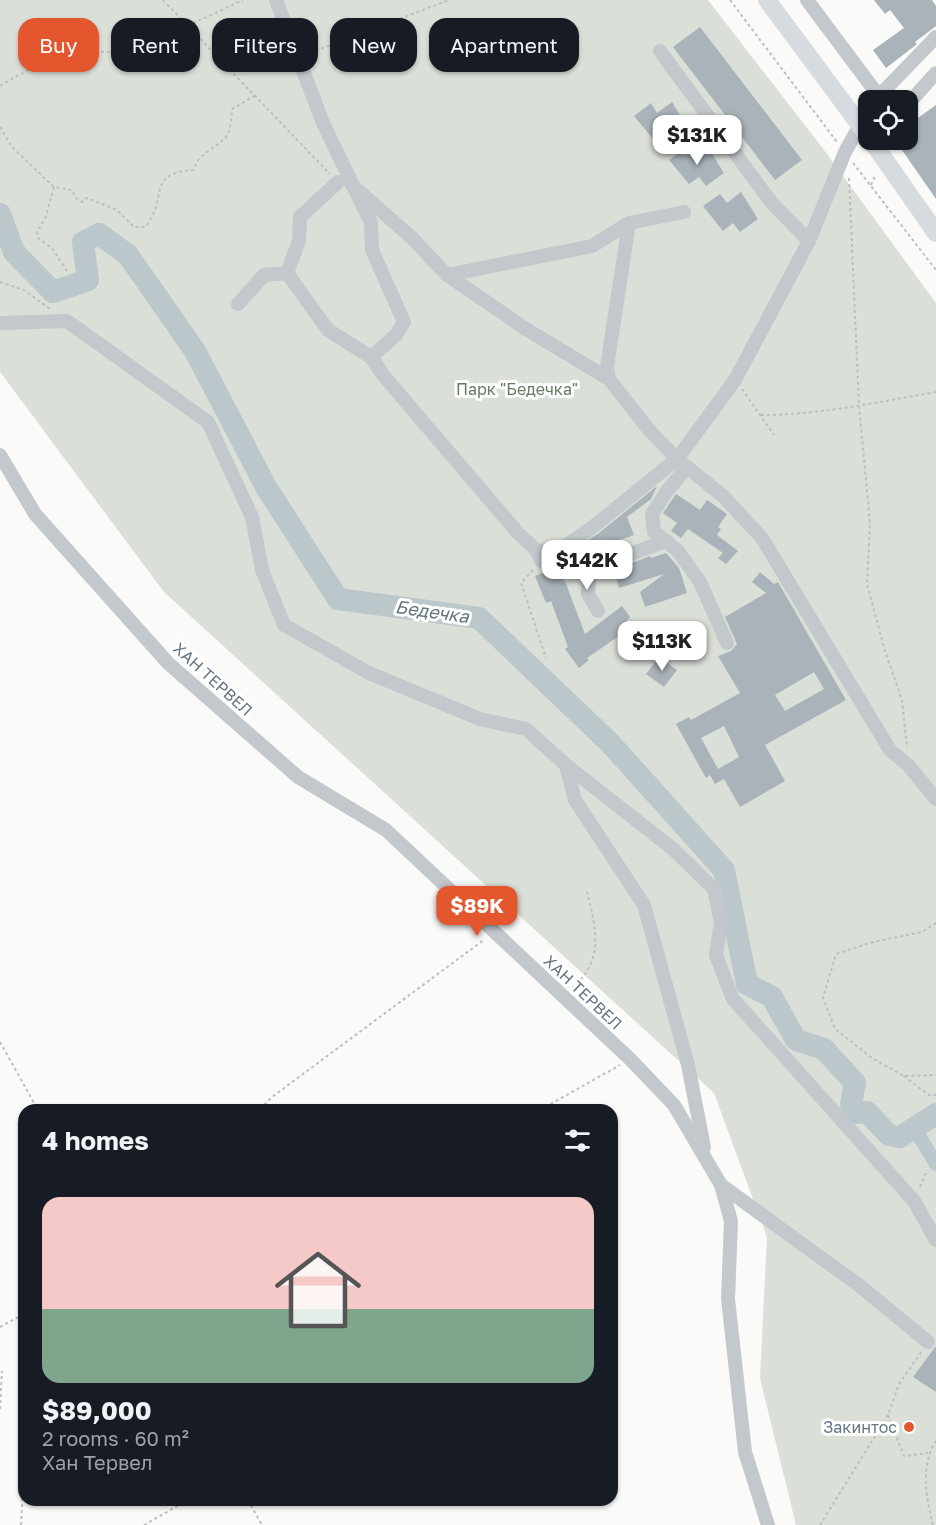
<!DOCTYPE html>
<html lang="en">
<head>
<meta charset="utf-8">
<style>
	:root { --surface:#171b24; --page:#242831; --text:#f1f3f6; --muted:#9ea1a6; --line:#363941; --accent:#e4572e }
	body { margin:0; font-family:"Golos Text",sans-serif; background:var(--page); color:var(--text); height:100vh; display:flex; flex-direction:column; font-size:22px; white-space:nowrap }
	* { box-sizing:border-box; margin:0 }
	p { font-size:20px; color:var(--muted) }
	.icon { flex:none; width:33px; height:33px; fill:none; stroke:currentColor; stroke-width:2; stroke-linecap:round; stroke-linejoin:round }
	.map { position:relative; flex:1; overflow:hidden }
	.sheet { position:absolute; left:18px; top:1104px; width:600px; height:402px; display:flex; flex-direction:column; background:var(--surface); border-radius:18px; box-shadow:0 2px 4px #0004 }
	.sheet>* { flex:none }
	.guide { position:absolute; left:18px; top:18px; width:600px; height:54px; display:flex; gap:12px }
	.tools { position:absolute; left:858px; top:90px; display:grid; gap:12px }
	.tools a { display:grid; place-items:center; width:60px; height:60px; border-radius:12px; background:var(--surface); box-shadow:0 2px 4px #0004; font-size:30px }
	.price { position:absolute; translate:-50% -51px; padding:0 14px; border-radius:12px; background:#fff; color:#222; font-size:20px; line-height:39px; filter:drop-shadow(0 2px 3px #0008) }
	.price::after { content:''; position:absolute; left:50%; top:36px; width:18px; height:14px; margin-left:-9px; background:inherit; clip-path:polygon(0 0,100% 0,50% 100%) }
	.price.on { background:var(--accent); color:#fff }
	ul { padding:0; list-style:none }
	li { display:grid; align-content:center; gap:12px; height:318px; padding:0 24px }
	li+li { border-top:2px solid var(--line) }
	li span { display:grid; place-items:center; height:186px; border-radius:18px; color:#555 }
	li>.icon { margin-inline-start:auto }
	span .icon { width:108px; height:108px; fill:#fffc; stroke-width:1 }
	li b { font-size:26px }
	h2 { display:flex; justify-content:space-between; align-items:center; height:72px; padding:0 24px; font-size:26px }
	.tag { padding:0 21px; border-radius:18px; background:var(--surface); box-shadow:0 2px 4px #0004; font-size:21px; line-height:54px }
	.tag.on { background:var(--accent); color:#fff }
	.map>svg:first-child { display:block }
</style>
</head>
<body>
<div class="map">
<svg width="936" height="1525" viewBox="0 0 936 1525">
	<rect width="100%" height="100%" fill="#fafaf8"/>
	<!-- green -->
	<path fill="#dadfd7" d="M0 0H708L824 150 936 303V1525H796L760 1378 767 1237 714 1093 164 592 0 372Z"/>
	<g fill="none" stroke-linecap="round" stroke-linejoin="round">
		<!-- canal -->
		<path stroke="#bbc7cb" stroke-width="14" d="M915 1129 936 1164"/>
		<!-- river -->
		<path stroke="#bbc7cb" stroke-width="22" d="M0 214 14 252 53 292 88 280 83 242 99 234 128 255 195 351 266 487 338 599 479 618 610 743 724 870 747 984 772 997 796 1040 824 1049 855 1083 851 1104 856 1113 867 1112 889 1135 900 1137 936 1114"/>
	</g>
	<!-- building -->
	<g fill="#aab3b9" fill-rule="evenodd">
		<path d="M874 0H932L936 6V26L915 42 917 44 912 48 886 68 873 50 904 28 890 10 885 14Z"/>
		<path d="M700 27 802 160 775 180 673 47Z"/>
		<path d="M672 102 688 128 671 141 664 132 654 140 634 116 651 103 657 113Z"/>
		<path d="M936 105V199L895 140H908V125Z"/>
		<path d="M707 146 724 173 706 186 699 177 689 184 669 160 686 148 693 157Z"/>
		<path d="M741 192 758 219 740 232 733 223 723 231 703 206 720 194 727 203Z"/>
		<path d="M657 486 651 499 627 517 634 535 620 540 561 582 565 581 585 634 622 606 630 617 627 620 632 627 587 658 589 660 579 668 565 649 568 647 551 601 546 603 535 576 556 568 553 564 599 533Z"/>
		<path d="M676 494 700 510 707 500 727 514 718 527 721 529 717 535 738 551 726 564 718 558 723 553 688 529 681 538 671 531 677 523 663 513Z"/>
		<path d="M666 553 679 568 687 593 645 607 640 592 664 574 619 588 614 570 650 556 651 558Z"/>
		<path d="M760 572 774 584 778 582 846 700 765 745 785 781 740 807 724 779 715 784 710 775 706 778 676 724 689 717 691 720 740 693 718 656 731 651 737 644 725 617 766 593 752 582ZM814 672 824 689 785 711 775 695ZM724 726 739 757 718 769 701 738Z"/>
		<path d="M659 657 677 670 664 687 646 674Z"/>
		<path d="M936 1346V1392L913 1377Z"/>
	</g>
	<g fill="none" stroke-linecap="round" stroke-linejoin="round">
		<!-- path -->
		<g stroke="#bbbfc2" stroke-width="2" stroke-dasharray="3 3" stroke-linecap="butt">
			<path d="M163 0 330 174"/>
			<path d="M730 0 837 142"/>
			<path d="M310 53 449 0"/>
			<path d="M0 86C49 56 83 46 140 55L164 34 207 17 243 0"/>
			<path d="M0 127 12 147 54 187 72 190 76 198 82 202 87 198 117 210 134 227H145C169 199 145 173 193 170 196 166 196 161 200 158 222 138 231 144 232 109L256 95"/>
			<path d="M853 163 936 270"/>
			<path d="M849 178 859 406 870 523 867 584 885 651 902 700 907 748"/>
			<path d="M871 185 876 174"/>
			<path d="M54 187 45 219 37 232 39 239 52 248 67 271"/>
			<path d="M0 282 24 290 50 309"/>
			<path d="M742 389 774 435"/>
			<path d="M761 415C820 415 878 402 936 392"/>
			<path d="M533 570 521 583 546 658"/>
			<path d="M936 923 922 932 873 942 836 954 823 998 835 1029 872 1058 904 1076 936 1075"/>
			<path d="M572 988C605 960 596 929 587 892"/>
			<path d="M0 1042 38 1110"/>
			<path d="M904 1076 929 1095H936"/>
			<path d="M260 1109 272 1097 485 939"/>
			<path d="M540 1110 620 1065"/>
			<path d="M920 1187 927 1170"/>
			<path d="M0 1327 24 1314"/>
			<path d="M0 1409 2 1371"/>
			<path d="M888 1415 904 1456 928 1453"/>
			<path d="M248 1500 262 1525"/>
			<path d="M21 1525 24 1469"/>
			<path d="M144 1525 188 1500"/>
			<path d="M820 1525 888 1415 899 1384 922 1351"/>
			<path d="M933 1525C926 1497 920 1466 936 1441"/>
		</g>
		<!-- minor -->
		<g stroke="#c3c8cc" stroke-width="14">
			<path d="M276 0 323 123 371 223 372 250 404 322 396 335 371 357"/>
			<path d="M807 0 878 95"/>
			<path d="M660 51 771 202 809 241"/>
			<path d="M875 100 936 37"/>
			<path d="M908 104 936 73"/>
			<path d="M351 184 412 238 447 275 526 329 609 379 649 430 677 459 723 496 762 538 890 750 909 766 936 799"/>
			<path d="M287 273 299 241 300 217 338 182"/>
			<path d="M447 275 592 246 629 223 684 212"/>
			<path d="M238 304 264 275 287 273 328 330 371 357 383 375 518 533 537 551"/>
			<path d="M0 323 67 321 208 422 252 517 262 570 284 625 369 673 480 719 526 729 566 765 673 849 714 889 721 922 716 955 733 999 914 1201 936 1240"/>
			<path d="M609 379 607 367 629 223"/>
			<path d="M0 455 35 514 168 663 298 777 386 830 630 1059 674 1105 721 1185 731 1221 728 1299 745 1452 768 1525"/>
			<path d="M687 467 667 491 652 514 654 532 678 551 700 582 727 643"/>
			<path d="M541 561 537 551 560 550 594 526 677 459 735 380 809 241 845 152 868 111"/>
			<path d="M598 611 588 594 589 577 611 561 666 541"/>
			<path d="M566 765 575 800 644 905 688 1065 704 1147"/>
			<path d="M721 1185 860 1286 928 1342"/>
		</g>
		<!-- major -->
		<g stroke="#d6dbdf" stroke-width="18">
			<path d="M767 0 868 136"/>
			<path d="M871 140 936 233"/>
		</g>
	</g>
	<!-- markers -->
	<circle fill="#e4572e" stroke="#fff" stroke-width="2" cx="909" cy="1427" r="6"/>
	<g text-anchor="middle" stroke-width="6" stroke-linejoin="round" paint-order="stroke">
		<!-- park labels -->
		<g font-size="16" fill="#687a64" stroke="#fff">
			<text x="517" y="395">Парк "Бедечка"</text>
		</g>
		<!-- street labels -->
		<g font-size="16" fill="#657683" stroke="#fff">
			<text transform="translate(213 679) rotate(42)" y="6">ХАН ТЕРВЕЛ</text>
			<text transform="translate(583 992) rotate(43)" y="6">ХАН ТЕРВЕЛ</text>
		</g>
		<!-- poi labels -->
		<g font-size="16" fill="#657683" stroke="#fff" text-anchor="end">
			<text x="897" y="1433">Закинтос</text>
		</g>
		<!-- water labels -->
		<g font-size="18" font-style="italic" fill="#60757c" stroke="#fff">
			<text transform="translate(432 612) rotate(8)" y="6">Бедечка</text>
		</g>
	</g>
</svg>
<div class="tools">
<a><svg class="icon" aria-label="locate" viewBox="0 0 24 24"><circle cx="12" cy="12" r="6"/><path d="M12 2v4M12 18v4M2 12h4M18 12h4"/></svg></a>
</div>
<b class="price" style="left:697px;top:166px">$131K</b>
<b class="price" style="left:587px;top:591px">$142K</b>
<b class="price" style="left:662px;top:672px">$113K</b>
<b class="price on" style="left:477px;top:937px">$89K</b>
<div class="guide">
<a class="tag on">Buy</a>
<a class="tag">Rent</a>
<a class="tag">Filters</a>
<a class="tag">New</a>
<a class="tag">Apartment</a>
</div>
<section class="sheet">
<h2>4 homes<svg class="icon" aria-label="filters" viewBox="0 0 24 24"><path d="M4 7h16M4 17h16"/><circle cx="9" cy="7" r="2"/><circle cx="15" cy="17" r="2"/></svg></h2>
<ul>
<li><span style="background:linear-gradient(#f6c9c9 60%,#7fa58c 0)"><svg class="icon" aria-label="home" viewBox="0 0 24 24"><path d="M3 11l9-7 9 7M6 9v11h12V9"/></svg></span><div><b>$89,000</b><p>2 rooms · 60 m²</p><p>Хан Тервел</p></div></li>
</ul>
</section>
</div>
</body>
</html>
